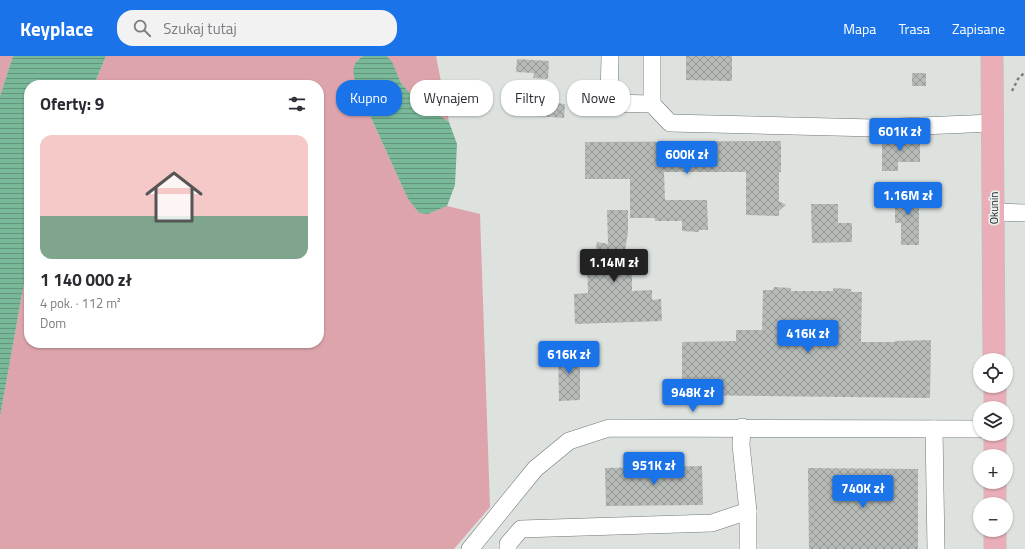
<!DOCTYPE html>
<html lang="pl">
<head>
<meta charset="utf-8">
<style>
	:root { --surface:#fff; --page:#f2f2f3; --text:#2b2b33; --muted:#7c7c81; --accent:#1a73e8 }
	body { margin:0; font-family:"Titillium Web",sans-serif; background:var(--page); color:var(--text); height:100vh; display:flex; flex-direction:column; font-size:15px; white-space:nowrap }
	* { box-sizing:border-box; margin:0 }
	p { font-size:13px; color:var(--muted) }
	.icon { flex:none; width:22px; height:22px; fill:none; stroke:currentColor; stroke-width:2; stroke-linecap:round; stroke-linejoin:round }
	.map { position:relative; flex:1; overflow:hidden }
	.sheet { position:absolute; left:24px; top:24px; width:300px; height:268px; display:flex; flex-direction:column; background:var(--surface); border-radius:16px; box-shadow:0 1px 3px #0004 }
	.sheet>* { flex:none }
	.guide { position:absolute; left:336px; top:24px; width:380px; height:36px; display:flex; gap:8px }
	.controls { position:absolute; left:973px; top:297px; display:grid; gap:8px }
	.controls a { display:grid; place-items:center; width:40px; height:40px; border-radius:50%; background:var(--surface); box-shadow:0 1px 3px #0004; font-size:20px }
	.price { position:absolute; translate:-50% -34px; padding:0 9px; border-radius:4px; background:var(--accent); color:#fff; font-size:13px; line-height:26px; filter:drop-shadow(0 1px 2px #0008) }
	.price::after { content:''; position:absolute; left:50%; top:24px; width:12px; height:9px; margin-left:-6px; background:inherit; clip-path:polygon(0 0,100% 0,50% 100%) }
	.price.current { background:#222; color:#fff }
	ul { padding:0; list-style:none }
	li { display:grid; align-content:center; gap:8px; height:212px; padding:0 16px }
	li span { display:grid; place-items:center; height:124px; border-radius:12px; color:#555 }
	li>.icon { margin-inline-start:auto }
	span .icon { width:72px; height:72px; fill:#fffc; stroke-width:1 }
	li b { font-size:17px }
	h2 { display:flex; justify-content:space-between; align-items:center; height:48px; padding:0 16px; font-size:17px }
	.tag { padding:0 14px; border-radius:16px; background:var(--surface); box-shadow:0 1px 3px #0004; font-size:14px; line-height:36px }
	.tag.current { background:var(--accent); color:#fff }
	header { display:flex; align-items:center; gap:24px; box-sizing:border-box; height:56px; padding:0 20px; background:var(--accent); color:#fff }
	header strong { font-size:19px }
	nav { display:flex; gap:22px; margin-inline-start:auto; font-size:14px }
	.search { width:280px; height:36px; background:var(--page); display:flex; align-items:center; gap:10px; box-sizing:border-box; padding:0 14px; border-radius:16px; color:var(--muted); font-size:15px }
	.map>svg:first-child { display:block }
</style>
</head>
<body>
<header>
<strong>Keyplace</strong>
<div class="search"><svg class="icon" aria-label="search" viewBox="0 0 24 24"><circle cx="10" cy="10" r="6"/><path d="M15 15l6 6"/></svg>Szukaj tutaj</div>
<nav><a>Mapa</a><a>Trasa</a><a>Zapisane</a></nav>
</header>
<div class="map">
<svg width="1025" height="493" viewBox="0 0 1025 493">
	<defs>
		<pattern id="water-rules" width="6" height="5" patternUnits="userSpaceOnUse"><rect width="6" height="5" fill="#79b898"/><path d="M0 2.5h6" fill="none" stroke="#63967c"/></pattern>
		<pattern id="building-cross-hatch" width="8" height="8" patternUnits="userSpaceOnUse"><rect width="8" height="8" fill="#b6bbb8"/><path d="M0 0l8 8M0 8l8-8" fill="none" stroke="#949896"/></pattern>
	</defs>
	<rect width="100%" height="100%" fill="#dde2df"/>
	<!-- grass -->
	<g fill="#dda4ac">
		<path d="M0 0H13L0 40Z"/>
		<path d="M106 0H363L357 4V31L408 143 419 157 428 158 447 150 480 158 490 451 454 493H0V361L29 199V287H319V29H94Z"/>
		<path d="M387 0H436L449 66C432 55 414 45 402 28 396 19 394 8 387 0Z"/>
	</g>
	<!-- water -->
	<g fill="url(#water-rules)">
		<path d="M13 0H106L94 29H29V199L0 361V40Z"/>
		<path d="M363 0H387L392 6 401 27 415 43 449 66 457 88 455 129 447 150 428 158 419 157 408 143 357 31C353 18 350 8 363 0Z"/>
	</g>
	<!-- building -->
	<g fill="url(#building-cross-hatch)">
		<path d="M686 0H732V25L686 24Z"/>
		<path d="M517 3 549 5 548 23 533 22 534 17 516 16Z"/>
		<rect x="912" y="17" width="14" height="13"/>
		<path d="M537 40 555 42V47L565 48 564 62 536 60Z"/>
		<path d="M920 80V106H898V115H882V84H896V81Z"/>
		<path d="M781 85V116H779V145L786 149 779 155V160L746 159V116H664L665 144H707L708 174H699V176L682 175V165H655V162H630V123H585V86Z"/>
		<path d="M895 135H919V189H901V167H895Z"/>
		<path d="M811 148H838V167H852V186L812 187Z"/>
		<path d="M607 154H628V176L623 207H632V235L652 234V244L661 243 662 265 575 268 574 238 588 237 587 209 593 208 597 186 608 188Z"/>
		<path d="M774 231 791 232V235H833V232L851 233V236H862L861 286H895V285L931 284 930 342 682 339V286L736 285V274H762L763 234H773Z"/>
		<path d="M558 294H580V344L559 345Z"/>
		<path d="M702 410 703 449 606 450 605 412Z"/>
		<path d="M808 412 918 413V493H809Z"/>
	</g>
	<g fill="none" stroke-linecap="round" stroke-linejoin="round">
		<defs>
			<g id="minor">
				<path d="M610 0 609 47 652 48 670 67 874 72 993 67"/>
				<path d="M652 48V0"/>
				<path d="M994 156 1025 157"/>
				<path d="M742 371 741 389 748 455V493"/>
				<path d="M934 373 936 493"/>
				<path d="M470 493 535 413 569 385 609 372 980 373"/>
				<path d="M508 493V488L521 473 712 467 748 455"/>
			</g>
			<g id="major">
				<path d="M992 0 994 304"/>
				<path d="M995 330V352"/>
				<path d="M995 378V400"/>
				<path d="M995 426V448"/>
				<path d="M995 474V493"/>
			</g>
		</defs>
		<!-- minor casing -->
		<use href="#minor" stroke="#727774" stroke-width="18"/>
		<!-- major casing -->
		<use href="#major" stroke="#bebfbe" stroke-width="23"/>
		<!-- path -->
		<path stroke="#7c807e" stroke-width="2.5" stroke-dasharray="3 3" stroke-linecap="butt" d="M1012 35 1018 23 1025 16"/>
		<!-- minor -->
		<use href="#minor" stroke="#fff" stroke-width="17"/>
		<!-- major -->
		<use href="#major" stroke="#e9aeb8" stroke-width="22"/>
	</g>
	<g text-anchor="middle" stroke-width="3.5" stroke-linejoin="round" paint-order="stroke">
		<!-- street labels -->
		<g font-size="11" fill="#272928" stroke="#eaf0ed">
			<text transform="translate(994 152) rotate(-90)" y="4">Okunin</text>
		</g>
	</g>
</svg>
<div class="controls">
<a><svg class="icon" aria-label="locate" viewBox="0 0 24 24"><circle cx="12" cy="12" r="6"/><path d="M12 2v4M12 18v4M2 12h4M18 12h4"/></svg></a>
<a><svg class="icon" aria-label="layers" viewBox="0 0 24 24"><path d="M12 4l9 5-9 5-9-5zM3 14l9 5 9-5"/></svg></a>
<a>+</a>
<a>−</a>
</div>
<b class="price" style="left:900px;top:96px">601K zł</b>
<b class="price" style="left:687px;top:119px">600K zł</b>
<b class="price" style="left:908px;top:160px">1.16M zł</b>
<b class="price current" style="left:614px;top:227px">1.14M zł</b>
<b class="price" style="left:808px;top:298px">416K zł</b>
<b class="price" style="left:569px;top:319px">616K zł</b>
<b class="price" style="left:693px;top:357px">948K zł</b>
<b class="price" style="left:654px;top:430px">951K zł</b>
<b class="price" style="left:863px;top:453px">740K zł</b>
<div class="guide">
<a class="tag current">Kupno</a>
<a class="tag">Wynajem</a>
<a class="tag">Filtry</a>
<a class="tag">Nowe</a>
</div>
<section class="sheet">
<h2>Oferty: 9<svg class="icon" aria-label="filters" viewBox="0 0 24 24"><path d="M4 7h16M4 17h16"/><circle cx="9" cy="7" r="2"/><circle cx="15" cy="17" r="2"/></svg></h2>
<ul>
<li><span style="background:linear-gradient(#f6c9c9 65%,#7fa58c 0)"><svg class="icon" aria-label="home" viewBox="0 0 24 24"><path d="M3 11l9-7 9 7M6 9v11h12V9"/></svg></span><div><b>1 140 000 zł</b><p>4 pok. · 112 m²</p><p>Dom</p></div></li>
</ul>
</section>
</div>
</body>
</html>
